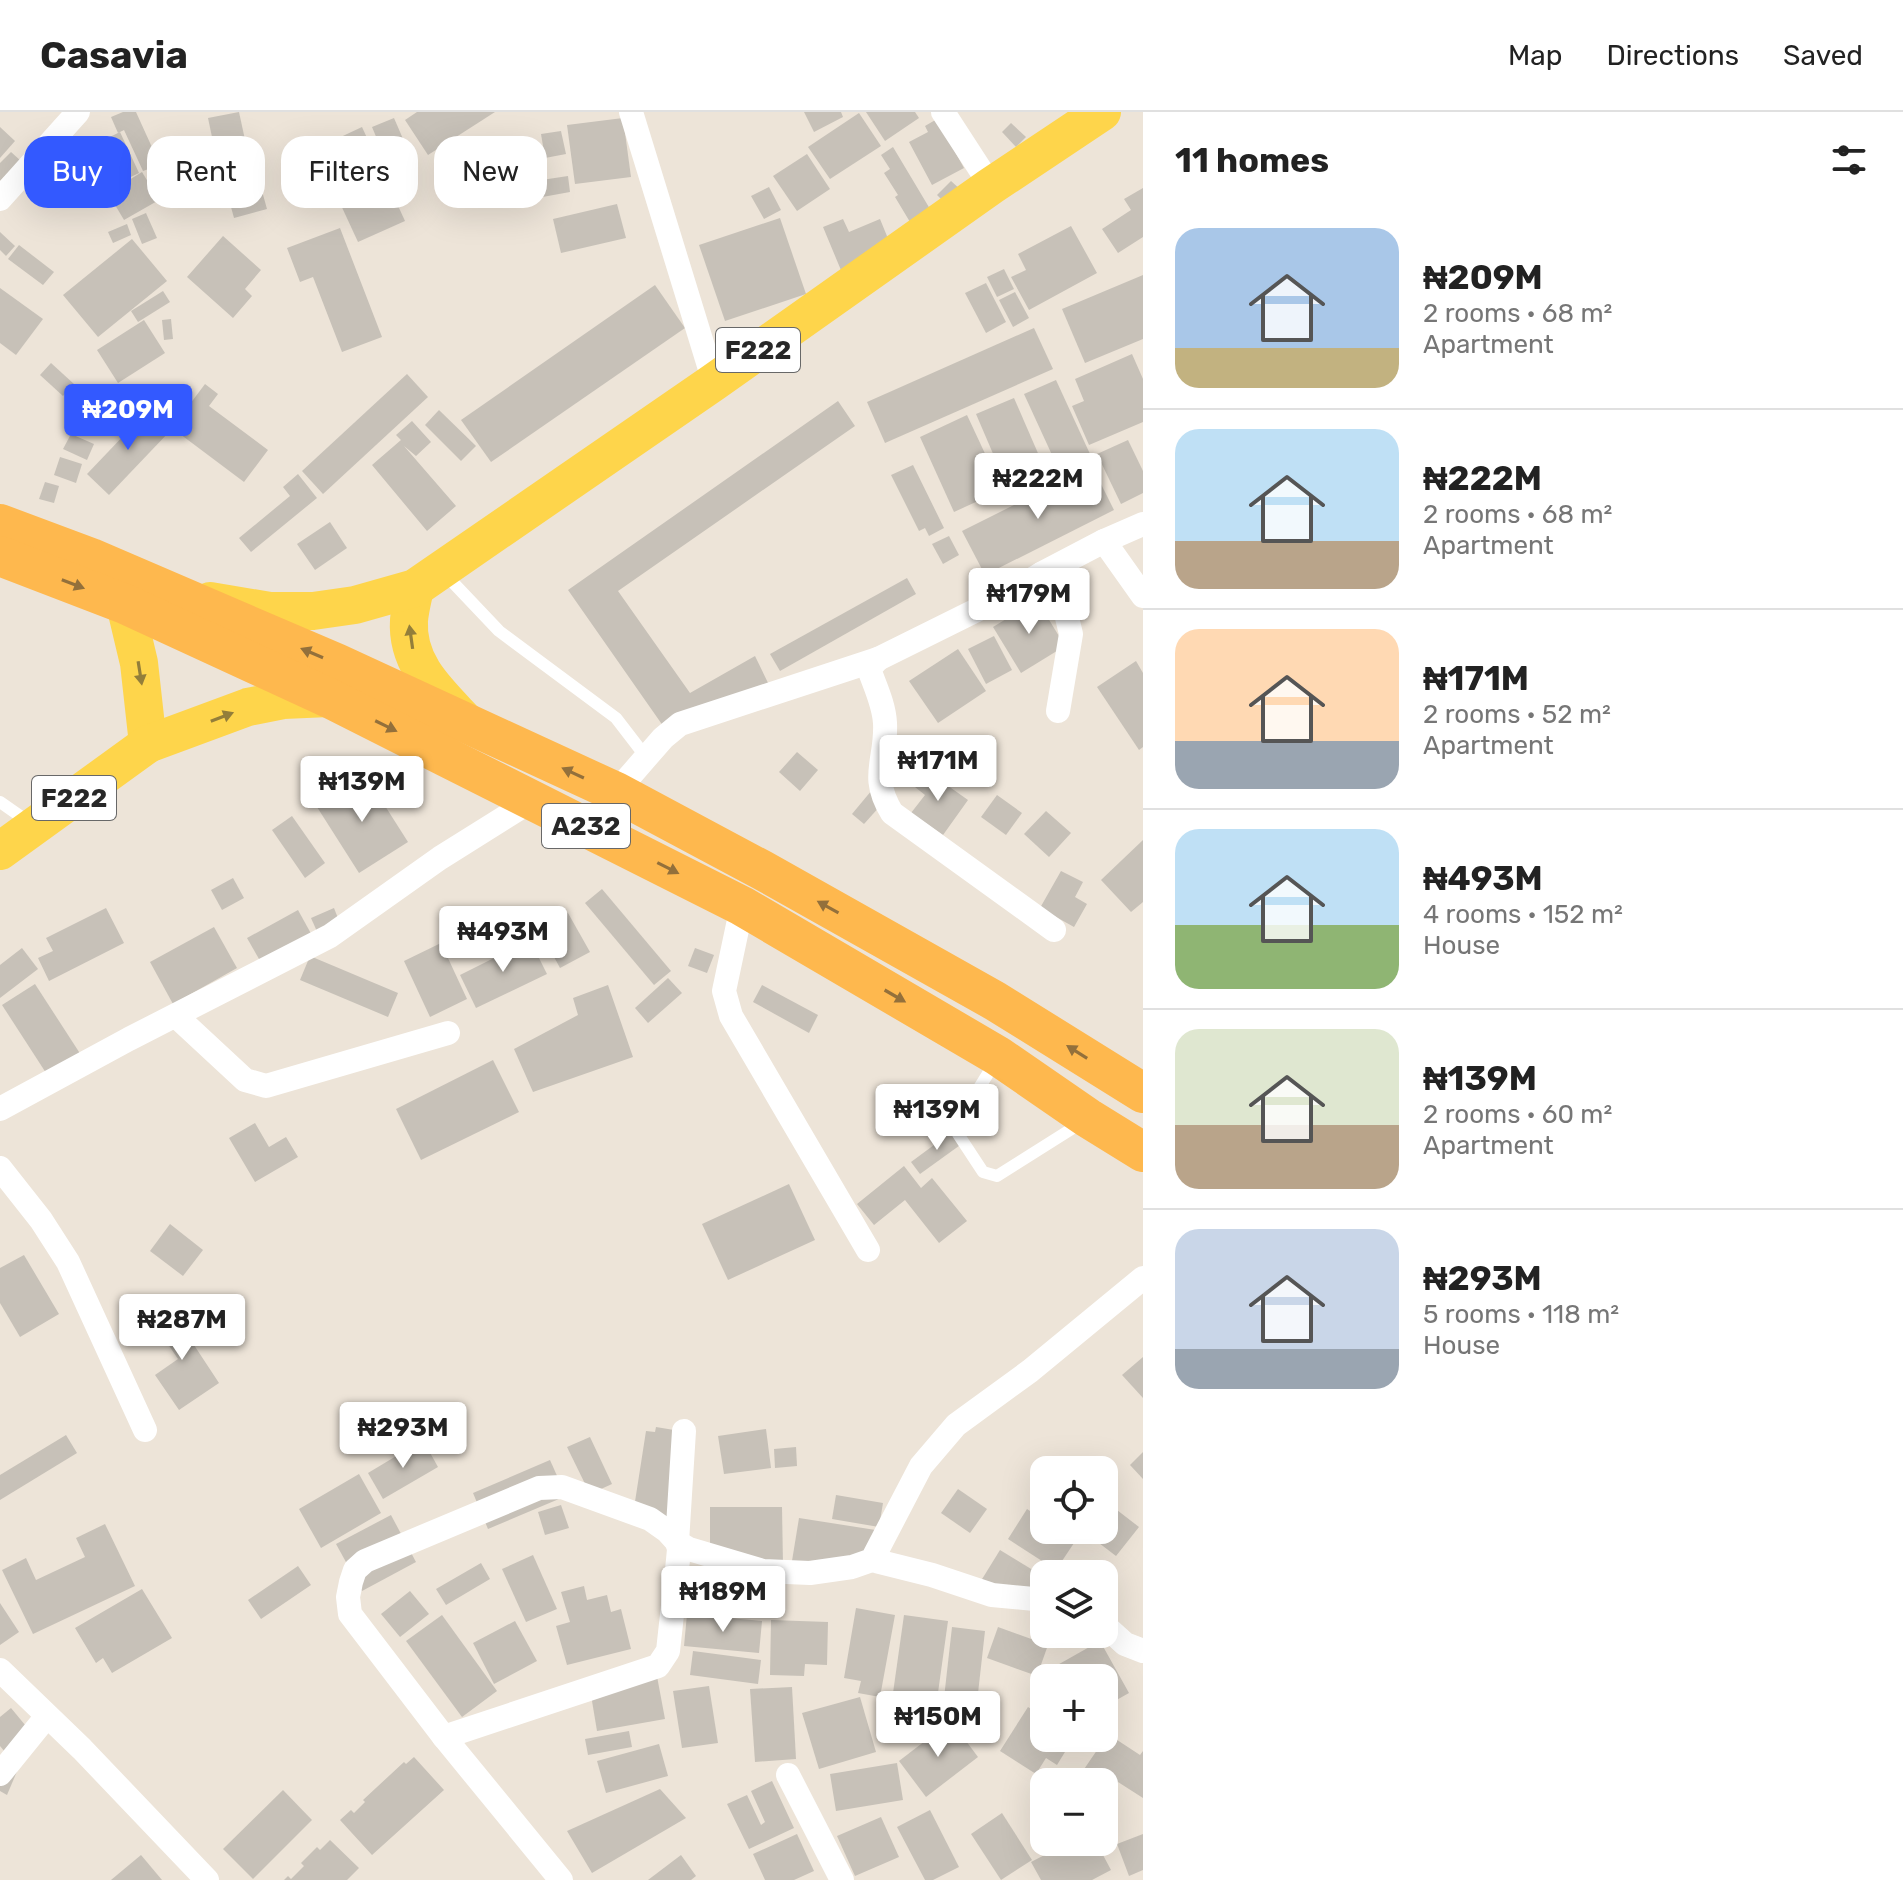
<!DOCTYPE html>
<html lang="en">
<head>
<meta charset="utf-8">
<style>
	:root { --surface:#fff; --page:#f6f6f6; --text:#222; --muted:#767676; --line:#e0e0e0; --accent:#3359ff }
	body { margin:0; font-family:Rubik,sans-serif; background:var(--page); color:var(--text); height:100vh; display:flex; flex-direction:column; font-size:30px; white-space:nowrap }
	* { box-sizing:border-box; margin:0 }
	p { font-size:26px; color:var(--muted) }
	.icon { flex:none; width:44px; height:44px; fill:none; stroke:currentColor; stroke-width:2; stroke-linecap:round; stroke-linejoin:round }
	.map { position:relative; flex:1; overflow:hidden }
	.sheet { display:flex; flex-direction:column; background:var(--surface); width:760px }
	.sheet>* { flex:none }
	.top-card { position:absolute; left:24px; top:24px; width:760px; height:72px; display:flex; gap:16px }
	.fabs { position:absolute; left:1030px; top:1344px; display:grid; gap:16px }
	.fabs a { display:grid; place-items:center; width:88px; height:88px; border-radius:16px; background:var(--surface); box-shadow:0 8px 32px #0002; font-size:40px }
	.price { position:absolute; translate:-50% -68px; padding:0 18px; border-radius:8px; background:#fff; color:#222; font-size:26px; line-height:52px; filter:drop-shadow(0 2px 4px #0008) }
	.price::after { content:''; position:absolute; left:50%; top:48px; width:24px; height:18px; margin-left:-12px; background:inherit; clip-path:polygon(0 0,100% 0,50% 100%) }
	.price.current { background:var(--accent); color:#fff }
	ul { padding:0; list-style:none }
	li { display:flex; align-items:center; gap:24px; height:200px; padding:0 32px }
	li+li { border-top:2px solid var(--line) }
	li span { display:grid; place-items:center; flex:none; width:224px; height:160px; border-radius:24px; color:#555 }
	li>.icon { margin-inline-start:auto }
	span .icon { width:96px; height:96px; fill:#fffc; stroke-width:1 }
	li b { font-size:34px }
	h2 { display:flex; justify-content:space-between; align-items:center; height:96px; padding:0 32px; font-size:34px }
	.pill { padding:0 28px; border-radius:24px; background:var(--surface); box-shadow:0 8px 32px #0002; font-size:28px; line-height:72px }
	.pill.current { background:var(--accent); color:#fff }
	header { display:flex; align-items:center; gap:48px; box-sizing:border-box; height:112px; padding:0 40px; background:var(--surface); border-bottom:2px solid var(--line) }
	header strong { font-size:38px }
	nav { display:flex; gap:44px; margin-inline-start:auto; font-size:28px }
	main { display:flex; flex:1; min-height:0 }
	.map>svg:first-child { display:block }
</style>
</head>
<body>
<header>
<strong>Casavia</strong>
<nav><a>Map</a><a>Directions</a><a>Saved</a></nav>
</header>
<main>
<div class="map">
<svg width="1143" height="1768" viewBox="0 0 1143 1768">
	<rect width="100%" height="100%" fill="#ede4d8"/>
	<!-- building -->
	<g fill="#c7c1b8">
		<path d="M123 0H136L160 53 143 59 124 18 118 21 111 5Z"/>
		<path d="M239 0 247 37 216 44 208 6Z"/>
		<path d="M417 0H495L428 43 405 8Z"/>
		<path d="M804 0H841L843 5 814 20Z"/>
		<path d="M866 0H915L919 6 885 29Z"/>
		<path d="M859 1 881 34 830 67 808 35Z"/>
		<path d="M394 6 416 57 398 64 394 56 390 58 372 15Z"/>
		<path d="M623 6 631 65 575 72 567 13Z"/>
		<path d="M937 7 964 56 932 73 909 30 928 20 925 14Z"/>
		<path d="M1011 11 1026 25 1016 35 1002 20Z"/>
		<path d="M0 15 15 29 0 46Z"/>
		<path d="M362 15 405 109 358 130 315 37Z"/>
		<path d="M561 19 566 42 545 46 541 22Z"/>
		<path d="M120 20 139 61 102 79 83 38Z"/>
		<path d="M893 35 933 102 913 115 895 85 898 83 884 61 890 57 881 43Z"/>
		<path d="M11 40 21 49 0 69V51Z"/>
		<path d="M251 40 267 97 234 106 218 48Z"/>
		<path d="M807 42 830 77 797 99 773 64Z"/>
		<path d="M142 60 159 88 124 108 108 81Z"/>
		<path d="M568 64 570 80 537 86 535 69Z"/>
		<path d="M951 69 961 78 947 93 937 83Z"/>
		<path d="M769 75 781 98 764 107 751 84Z"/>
		<path d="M1143 76V125L1118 141 1102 117 1131 98 1124 87Z"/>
		<path d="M617 92 626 126 561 141 553 107Z"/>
		<path d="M146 101 157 126 142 132 132 107Z"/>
		<path d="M780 106 806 182 725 209 699 133Z"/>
		<path d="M843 107 849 120 880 107 889 129 843 163 823 115Z"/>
		<path d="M127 112 131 123 113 131 108 120Z"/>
		<path d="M1071 114 1097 161 1029 198 1011 165 1026 158 1018 142Z"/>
		<path d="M340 116 382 225 342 240 313 165 300 170 287 136Z"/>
		<path d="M0 120 15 134 6 144 0 138Z"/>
		<path d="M223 124 261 158 245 177 252 184 233 206 187 165Z"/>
		<path d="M132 127 167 169 98 225 63 183Z"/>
		<path d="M19 133 54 160 43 173 8 147Z"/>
		<path d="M1004 157 1014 177 997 185 987 165Z"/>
		<path d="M1143 163V227L1085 251 1062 197Z"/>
		<path d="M986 171 1006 210 986 221 965 181Z"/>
		<path d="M655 173 685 216 491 350 461 308Z"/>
		<path d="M0 176 43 207 16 243 0 231Z"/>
		<path d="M163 179 170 190 138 210 131 199Z"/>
		<path d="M1015 180 1029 206 1013 215 999 188Z"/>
		<path d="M171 207 173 227 164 228 162 208Z"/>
		<path d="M144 208 165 241 118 271 97 238Z"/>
		<path d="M1034 216 1053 257 885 331 867 290Z"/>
		<path d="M1132 242 1143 267V310L1089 333 1072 294 1084 289 1075 267Z"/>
		<path d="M51 251 74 272 63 284 40 263Z"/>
		<path d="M407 262 428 285 323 382 302 359Z"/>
		<path d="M1056 268 1090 342 1058 356 1024 282Z"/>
		<path d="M205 272 218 282 209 294 268 338 244 370 172 316Z"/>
		<path d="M1014 286 1047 362 1009 379 976 302Z"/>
		<path d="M838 289 855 314 618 479 690 581 755 544 770 575 668 621 568 478Z"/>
		<path d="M148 298 170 319 109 383 87 362Z"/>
		<path d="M439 298 476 334 461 349 425 313Z"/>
		<path d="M967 303 1002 378 954 400 920 325Z"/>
		<path d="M412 309 431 330 416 344 404 334 456 394 427 419 372 353 401 328 396 323Z"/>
		<path d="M71 322 94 332 87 348 63 337Z"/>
		<path d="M1128 328 1143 359V381L1121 392 1097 342Z"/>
		<path d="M60 345 82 352 76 371 54 363Z"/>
		<path d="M913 353 944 416 929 424 925 416 919 419 891 363Z"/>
		<path d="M1092 354 1114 398 985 463 962 419Z"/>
		<path d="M298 362 317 386 251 440 239 426 290 384 283 375Z"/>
		<path d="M45 370 59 374 54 391 39 387Z"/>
		<path d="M330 410 347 436 315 458 297 432Z"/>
		<path d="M949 424 959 443 943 452 932 432Z"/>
		<path d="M907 466 916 482 780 559 770 542Z"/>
		<path d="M1037 488 1065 534 1021 561 993 515Z"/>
		<path d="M994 524 1012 558 986 572 968 537Z"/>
		<path d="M958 537 986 579 938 611 909 569Z"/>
		<path d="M1136 549 1143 561V635L1139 638 1097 575Z"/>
		<path d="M797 640 818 658 800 679 779 660Z"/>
		<path d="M927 659 968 688 943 723 911 701 925 683 915 675Z"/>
		<path d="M366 664 408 730 359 761 317 695Z"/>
		<path d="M877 672 890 683 864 712 852 702Z"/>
		<path d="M997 683 1022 701 1006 723 981 705Z"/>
		<path d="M1046 699 1071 721 1049 745 1024 722Z"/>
		<path d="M292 704 325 751 305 766 272 718Z"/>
		<path d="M1143 728V790L1131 800 1101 768Z"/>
		<path d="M1061 759 1083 770 1075 785 1087 792 1074 815 1040 796Z"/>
		<path d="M233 766 244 786 222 798 211 778Z"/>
		<path d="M602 777 671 859 654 873 585 791Z"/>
		<path d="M106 796 124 831 49 869 38 846 53 839 46 826Z"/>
		<path d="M334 796 341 814 319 824 311 806Z"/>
		<path d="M298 798 314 827 263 854 247 826Z"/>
		<path d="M568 801 590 840 560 856 539 817Z"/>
		<path d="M214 815 237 856 173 892 150 850Z"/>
		<path d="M530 828 547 862 476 896 460 863Z"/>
		<path d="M441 831 467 887 430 905 404 849Z"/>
		<path d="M22 836 38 857 0 886V853Z"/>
		<path d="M695 836 714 843 707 861 688 854Z"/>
		<path d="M310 844 398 881 388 905 300 868Z"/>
		<path d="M668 866 682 881 648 911 635 896Z"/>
		<path d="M35 872 81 943 48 964 2 893Z"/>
		<path d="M608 873 633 945 533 980 514 937 578 903 573 886Z"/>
		<path d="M762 873 818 903 809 921 753 890Z"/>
		<path d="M493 948 519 1000 421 1048 396 997Z"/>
		<path d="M255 1011 269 1035 286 1025 298 1045 255 1070 229 1026Z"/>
		<path d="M953 1019 963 1031 920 1062 911 1050Z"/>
		<path d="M904 1054 921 1076 932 1066 967 1109 939 1131 905 1088 874 1113 857 1092Z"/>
		<path d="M789 1072 815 1128 728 1168 702 1112Z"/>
		<path d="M170 1112 203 1138 183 1164 150 1139Z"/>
		<path d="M24 1143 59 1202 20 1225 0 1191V1156Z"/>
		<path d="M167 1192 219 1271 179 1298 155 1263 178 1247 149 1204Z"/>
		<path d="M1143 1245V1286L1122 1263Z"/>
		<path d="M656 1315 692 1321 672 1406 634 1396 646 1319 655 1320Z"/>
		<path d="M766 1317 771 1356 724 1362 718 1324Z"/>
		<path d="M66 1323 77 1341 0 1388V1363Z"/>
		<path d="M590 1325 612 1372 590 1382 567 1335Z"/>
		<path d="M423 1328 438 1355 383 1387 368 1361Z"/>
		<path d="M796 1335 797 1354 775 1356 774 1337Z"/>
		<path d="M1143 1340V1367L1130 1353Z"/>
		<path d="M550 1348 566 1384 488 1417 473 1381Z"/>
		<path d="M359 1362 381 1401 321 1436 299 1397Z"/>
		<path d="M958 1377 987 1397 970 1421 941 1401Z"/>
		<path d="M836 1383 883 1391 879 1415 832 1407Z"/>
		<path d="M1104 1388 1139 1415 1116 1444 1082 1418H1104Z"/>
		<path d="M561 1393 569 1416 545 1423 538 1400Z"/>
		<path d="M710 1395H782L783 1453H710Z"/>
		<path d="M1027 1397 1044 1408V1418H1060L1076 1428 1056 1458 1008 1427Z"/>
		<path d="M391 1403 416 1450 362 1479 336 1432Z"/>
		<path d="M799 1406 882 1419 876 1461 792 1449Z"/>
		<path d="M105 1412 135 1474 33 1522 2 1458 26 1446 36 1468 85 1445 76 1426Z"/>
		<path d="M1000 1438 1041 1463 1020 1497 979 1472Z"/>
		<path d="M533 1443 557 1497 526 1510 502 1457Z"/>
		<path d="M481 1451 490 1467 446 1493 436 1477Z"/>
		<path d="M298 1454 311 1473 261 1507 248 1488Z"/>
		<path d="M584 1474 587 1488 607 1483 611 1500 621 1497 631 1537 567 1553 556 1514 570 1510 561 1480Z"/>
		<path d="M142 1477 172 1526 112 1561 103 1546 96 1551 75 1516Z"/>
		<path d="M410 1479 429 1502 400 1525 381 1502Z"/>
		<path d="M0 1491 19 1520 0 1533Z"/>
		<path d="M856 1496 895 1503 880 1585 858 1581 861 1569 844 1566Z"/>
		<path d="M687 1502 762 1509 759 1541 684 1534Z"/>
		<path d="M442 1503 497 1579 462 1605 406 1529Z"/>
		<path d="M904 1503 948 1509 936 1595 892 1588Z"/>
		<path d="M771 1508 828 1510 827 1553 805 1552 804 1564 770 1563Z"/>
		<path d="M515 1509 537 1549 494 1572 473 1531Z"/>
		<path d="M952 1515 985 1519 976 1599 943 1595Z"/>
		<path d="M998 1515 1048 1533 1037 1564 987 1546Z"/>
		<path d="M1100 1529 1129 1581 1104 1595V1566H1048L1045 1560Z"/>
		<path d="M693 1539 761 1548 758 1572 690 1563Z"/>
		<path d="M656 1559 665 1607 597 1619 589 1571Z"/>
		<path d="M709 1574 718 1631 682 1636 673 1579Z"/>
		<path d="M792 1575 796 1647 755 1650 750 1577Z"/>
		<path d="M860 1585 876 1640 819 1657 802 1601Z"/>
		<path d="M1028 1595 1044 1605V1626H1059L1058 1628 1068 1635 1057 1653 1046 1646 1036 1662 1000 1639Z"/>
		<path d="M11 1596 35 1625 10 1646 0 1634V1605Z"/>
		<path d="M951 1609 978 1645 926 1685 899 1649Z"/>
		<path d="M629 1619 632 1635 588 1643 585 1627Z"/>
		<path d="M1108 1622 1140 1643 1143 1639V1686L1118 1670 1104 1691V1670L1076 1669Z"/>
		<path d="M659 1632 668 1664 606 1681 597 1649Z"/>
		<path d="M414 1645 444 1678 372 1743 340 1708 351 1698 354 1701 365 1690 363 1688 404 1650 406 1652Z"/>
		<path d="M0 1648 18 1657 7 1683 0 1679Z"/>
		<path d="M897 1651 903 1688 836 1699 830 1662Z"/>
		<path d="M772 1669 794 1716 749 1737 727 1692 747 1683 761 1713 765 1710 751 1679Z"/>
		<path d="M660 1677 686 1706 592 1761 567 1719Z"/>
		<path d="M283 1678 312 1708 253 1767 223 1737Z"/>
		<path d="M930 1698 959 1755 933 1768H925L897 1715Z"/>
		<path d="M1002 1701 1032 1748 1001 1768 971 1722Z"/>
		<path d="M881 1705 899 1745 855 1764 837 1724Z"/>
		<path d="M797 1722 814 1759 794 1768H765L753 1742Z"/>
		<path d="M1143 1722V1758L1129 1764 1117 1732Z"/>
		<path d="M330 1728 359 1756 347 1768H284L288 1764 291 1767 304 1754 301 1751 317 1735 320 1738Z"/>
		<path d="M1055 1730H1096L1111 1758 1092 1768H1041L1031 1750 1058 1736Z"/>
		<path d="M141 1743 162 1768H111Z"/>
		<path d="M681 1743 696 1764 691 1768H648Z"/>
	</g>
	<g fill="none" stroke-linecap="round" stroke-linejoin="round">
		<!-- service -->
		<g stroke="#fff" stroke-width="12">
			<path d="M443 460 499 519 616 606 646 645"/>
			<path d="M0 690 30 711"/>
			<path d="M997 947 958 1010V1022L983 1060 997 1064 1081 1011"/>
		</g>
		<!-- minor -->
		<g stroke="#fff" stroke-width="24">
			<path d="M631 0 714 270"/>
			<path d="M943 0 991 74"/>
			<path d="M0 87 78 0"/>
			<path d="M1104 429 1143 484"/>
			<path d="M1041 462 1061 481 1071 522 1058 599"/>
			<path d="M878 547 869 557C875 574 884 592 885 611 887 648 869 664 892 701L1054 818"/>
			<path d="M616 680 663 626 680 612 878 547 1003 485 1041 462 1104 429 1143 412"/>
			<path d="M742 794 724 879 731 904 868 1138"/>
			<path d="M176 904 245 968 266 974 448 921"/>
			<path d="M0 997 129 927 330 824 440 746 534 687"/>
			<path d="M0 1056 41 1108 68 1150 145 1318"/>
			<path d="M872 1448 932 1463 992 1483 1044 1488"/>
			<path d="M1104 1513 1125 1532 1143 1539"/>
			<path d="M0 1558 82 1637 207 1768"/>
			<path d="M444 1625 658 1554 668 1539 678 1448 679 1437 677 1430 684 1319"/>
			<path d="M0 1662 47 1604"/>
			<path d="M788 1663 842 1768"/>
			<path d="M561 1768 444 1625 350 1502 348 1485 351 1470 355 1458 365 1449 539 1376 562 1375 650 1407 667 1419 677 1430 689 1437 763 1459 810 1461 852 1455 872 1448 921 1354 956 1313 1030 1259 1143 1166"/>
		</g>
		<!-- primary -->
		<g stroke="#fed54b" stroke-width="38">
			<path d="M415 476C413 486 410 497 409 508 406 553 439 581 467 611"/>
			<path d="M210 489 270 499H313L355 493 415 476 714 270 991 74 1102 0"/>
			<path d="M125 492 139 551 148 632"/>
			<path d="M0 739 148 632 248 595 283 588 329 586"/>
		</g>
		<!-- trunk -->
		<g stroke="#feb84e" stroke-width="40">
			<path d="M0 412 91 446 338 552 616 680 762 758 995 889 1143 981"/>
			<path d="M0 444 125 492 329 586 742 794 998 944 1088 1006 1143 1040"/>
		</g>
	</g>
	<!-- one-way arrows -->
	<defs><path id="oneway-solid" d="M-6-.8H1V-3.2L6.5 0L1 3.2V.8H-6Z" transform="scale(2)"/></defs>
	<g fill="#93703b">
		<use href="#oneway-solid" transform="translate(73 472) rotate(21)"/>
		<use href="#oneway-solid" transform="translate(312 541) rotate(-157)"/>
		<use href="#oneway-solid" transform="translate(386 614) rotate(26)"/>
		<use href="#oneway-solid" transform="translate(573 661) rotate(-155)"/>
		<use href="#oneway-solid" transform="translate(668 756) rotate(27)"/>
		<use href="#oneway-solid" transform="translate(828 795) rotate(-151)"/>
		<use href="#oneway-solid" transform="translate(895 884) rotate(30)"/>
		<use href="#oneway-solid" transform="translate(1077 940) rotate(-148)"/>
	</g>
	<g fill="#937e3a">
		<use href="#oneway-solid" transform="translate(411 525) rotate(-98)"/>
		<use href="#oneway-solid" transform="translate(140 561) rotate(81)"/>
		<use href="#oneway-solid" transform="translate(222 605) rotate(-21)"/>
	</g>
	<g text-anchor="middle" stroke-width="6" stroke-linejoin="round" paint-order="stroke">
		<!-- shield labels -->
		<g fill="#fff" stroke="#686868" stroke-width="2">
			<rect x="716" y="216" width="84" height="44" rx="6"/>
			<rect x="32" y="664" width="84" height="44" rx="6"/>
			<rect x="542" y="692" width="88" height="44" rx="6"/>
		</g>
		<g font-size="26" font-weight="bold" fill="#282828">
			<text x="758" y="247">F222</text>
			<text x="74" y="695">F222</text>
			<text x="586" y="723">A232</text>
		</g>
	</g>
</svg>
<div class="fabs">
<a><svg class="icon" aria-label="locate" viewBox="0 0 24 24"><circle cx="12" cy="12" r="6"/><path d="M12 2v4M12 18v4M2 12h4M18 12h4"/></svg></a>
<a><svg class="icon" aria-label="layers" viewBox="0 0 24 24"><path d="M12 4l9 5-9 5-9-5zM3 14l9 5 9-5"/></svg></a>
<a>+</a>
<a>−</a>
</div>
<b class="price current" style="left:128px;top:340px">₦209M</b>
<b class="price" style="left:1038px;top:409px">₦222M</b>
<b class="price" style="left:1029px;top:524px">₦179M</b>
<b class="price" style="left:938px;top:691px">₦171M</b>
<b class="price" style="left:362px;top:712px">₦139M</b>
<b class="price" style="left:503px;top:862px">₦493M</b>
<b class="price" style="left:937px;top:1040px">₦139M</b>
<b class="price" style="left:182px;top:1250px">₦287M</b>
<b class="price" style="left:403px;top:1358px">₦293M</b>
<b class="price" style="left:723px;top:1522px">₦189M</b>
<b class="price" style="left:938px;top:1647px">₦150M</b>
<div class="top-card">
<a class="pill current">Buy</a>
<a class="pill">Rent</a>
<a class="pill">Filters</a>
<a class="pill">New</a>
</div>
</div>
<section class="sheet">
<h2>11 homes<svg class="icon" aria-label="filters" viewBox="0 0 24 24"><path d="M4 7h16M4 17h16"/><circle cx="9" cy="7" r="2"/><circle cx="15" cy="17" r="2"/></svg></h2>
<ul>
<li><span style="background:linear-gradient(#a9c7e8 75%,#c2b280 0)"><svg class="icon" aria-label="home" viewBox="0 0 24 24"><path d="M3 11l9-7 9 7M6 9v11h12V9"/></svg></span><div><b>₦209M</b><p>2 rooms · 68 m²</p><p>Apartment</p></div></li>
<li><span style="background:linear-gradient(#bfe0f5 70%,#b9a48a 0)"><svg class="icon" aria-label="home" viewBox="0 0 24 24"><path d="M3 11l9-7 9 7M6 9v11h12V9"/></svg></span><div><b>₦222M</b><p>2 rooms · 68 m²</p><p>Apartment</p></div></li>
<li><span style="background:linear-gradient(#ffd9b3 70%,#9aa5b1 0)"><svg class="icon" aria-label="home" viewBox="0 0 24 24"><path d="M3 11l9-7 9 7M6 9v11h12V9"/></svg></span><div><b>₦171M</b><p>2 rooms · 52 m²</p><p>Apartment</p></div></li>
<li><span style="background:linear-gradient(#bfe0f5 60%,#8fb573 0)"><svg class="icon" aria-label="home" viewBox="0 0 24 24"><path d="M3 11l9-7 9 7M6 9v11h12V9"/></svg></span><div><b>₦493M</b><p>4 rooms · 152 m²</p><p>House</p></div></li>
<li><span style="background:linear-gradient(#dfe7d0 60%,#b9a48a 0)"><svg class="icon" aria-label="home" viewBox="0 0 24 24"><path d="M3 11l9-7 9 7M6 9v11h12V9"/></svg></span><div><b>₦139M</b><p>2 rooms · 60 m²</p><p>Apartment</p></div></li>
<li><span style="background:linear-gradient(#c9d6e8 75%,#9aa5b1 0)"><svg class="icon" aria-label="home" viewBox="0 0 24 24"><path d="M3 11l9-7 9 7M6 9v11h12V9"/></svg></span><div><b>₦293M</b><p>5 rooms · 118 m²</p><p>House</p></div></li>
</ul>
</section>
</main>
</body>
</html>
